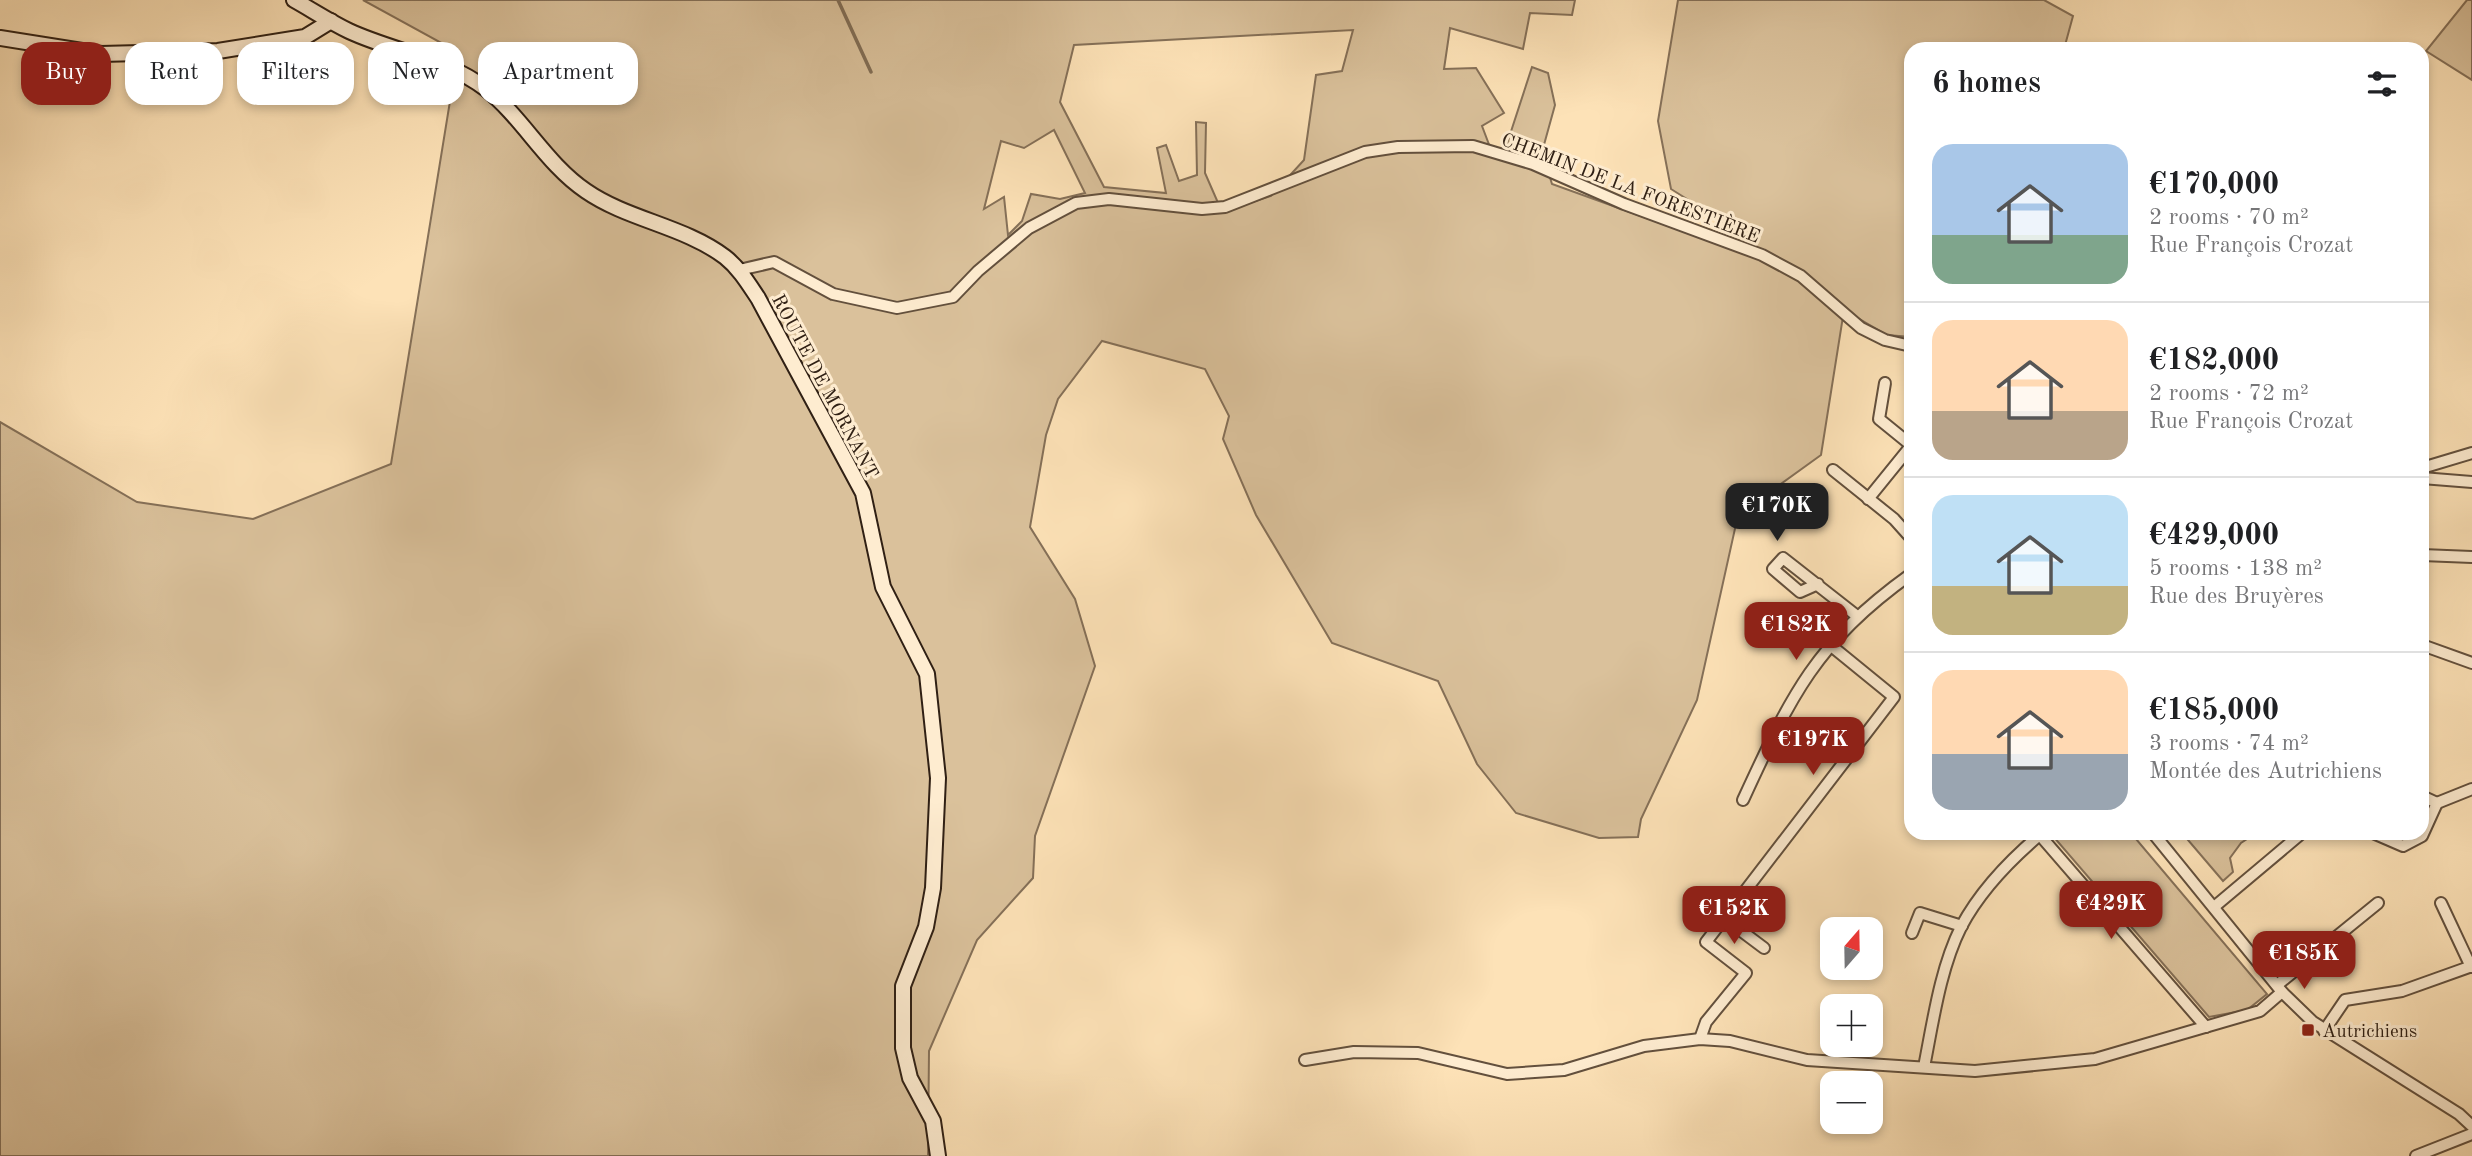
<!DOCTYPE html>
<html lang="en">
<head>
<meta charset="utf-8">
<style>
	:root { --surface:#fff; --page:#f2f2f2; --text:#202124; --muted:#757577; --line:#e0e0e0; --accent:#8f2418 }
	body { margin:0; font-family:"Old Standard TT",serif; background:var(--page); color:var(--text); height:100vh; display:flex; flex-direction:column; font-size:26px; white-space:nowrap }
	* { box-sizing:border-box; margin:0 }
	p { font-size:23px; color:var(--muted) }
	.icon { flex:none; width:38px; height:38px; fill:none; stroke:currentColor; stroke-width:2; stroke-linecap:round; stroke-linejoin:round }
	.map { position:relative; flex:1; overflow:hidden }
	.details { position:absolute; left:1904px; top:42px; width:525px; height:798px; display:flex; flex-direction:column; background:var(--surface); border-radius:21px; box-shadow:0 4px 10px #0003 }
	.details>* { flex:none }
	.guide { position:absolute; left:21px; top:42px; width:665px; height:63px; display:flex; gap:14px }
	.needle { width:46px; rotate:20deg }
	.controls { position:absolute; left:1820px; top:917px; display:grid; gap:14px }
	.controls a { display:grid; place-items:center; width:63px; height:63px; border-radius:14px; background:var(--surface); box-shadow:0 4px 10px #0003; font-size:35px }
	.price { position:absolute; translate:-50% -60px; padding:0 16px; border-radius:14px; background:var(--accent); color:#fff; font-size:23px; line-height:46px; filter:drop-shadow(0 2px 4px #0008) }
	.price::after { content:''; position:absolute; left:50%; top:42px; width:21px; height:16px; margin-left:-10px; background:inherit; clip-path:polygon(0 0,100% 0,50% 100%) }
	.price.current { background:#222; color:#fff }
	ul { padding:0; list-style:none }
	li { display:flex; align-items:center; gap:21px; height:175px; padding:0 28px }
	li+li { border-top:2px solid var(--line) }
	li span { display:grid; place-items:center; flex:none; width:196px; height:140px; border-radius:21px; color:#555 }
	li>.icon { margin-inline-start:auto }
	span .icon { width:84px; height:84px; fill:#fffc; stroke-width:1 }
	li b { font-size:30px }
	h2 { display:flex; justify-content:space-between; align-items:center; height:84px; padding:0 28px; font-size:30px }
	.chip { padding:0 24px; border-radius:21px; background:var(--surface); box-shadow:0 4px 10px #0003; font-size:24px; line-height:63px }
	.chip.current { background:var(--accent); color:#fff }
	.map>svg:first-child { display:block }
</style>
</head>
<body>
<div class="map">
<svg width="2472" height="1156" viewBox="0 0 2472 1156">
	<rect width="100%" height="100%" fill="#fde2b7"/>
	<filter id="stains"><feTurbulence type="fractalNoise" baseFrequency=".00286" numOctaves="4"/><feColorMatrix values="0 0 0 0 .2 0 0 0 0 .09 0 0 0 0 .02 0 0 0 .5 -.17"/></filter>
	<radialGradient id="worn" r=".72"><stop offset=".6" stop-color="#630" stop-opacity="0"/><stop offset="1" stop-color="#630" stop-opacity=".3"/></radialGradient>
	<!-- green -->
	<g fill="#dac19b" stroke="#857058" stroke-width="2" fill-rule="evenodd">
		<path d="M363 0H1575L1572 15 1530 13 1523 49 1450 28 1444 69 1476 68 1504 113 1482 126 1493 155 1502 159 1532 67 1548 73 1555 105 1542 152 1552 184 1724 246 1725 223 1671 189 1658 121 1678 0H2044L2073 16 2064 49H1911V337L1887 335 1844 310 1821 455 1738 515 1697 700 1641 819 1638 837 1599 838 1516 813 1477 764 1438 681 1332 643 1256 515 1223 439 1229 416 1205 369 1102 341 1058 399 1046 435 1030 527 1075 599 1095 666 1035 836 1033 878 977 940 929 1051 928 1156H0V422L137 502 253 519 391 464 458 52ZM1353 30 1342 71 1316 75 1304 160 1271 196 1222 212 1205 173 1206 123 1196 122 1197 175 1179 181 1166 145 1157 148 1166 193 1104 187 1060 102 1074 45ZM1054 130 1085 193 1060 199 1031 194 1022 221 1008 235 1004 197 984 209 1001 141 1024 148Z"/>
		<path d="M2467 0H2472V80L2426 51Z"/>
		<path d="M2055 833H2131L2267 994 2247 1010 2209 1017 2052 835Z"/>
		<path d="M2182 833H2256L2241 843 2230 858 2233 872 2223 881Z"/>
	</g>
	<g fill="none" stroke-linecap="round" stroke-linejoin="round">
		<!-- stream -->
		<path stroke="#816d55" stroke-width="3.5" d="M838 0 871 72"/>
		<defs>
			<g id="street">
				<path d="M739 270 774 262 833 294 897 308 953 297 978 271 1029 228 1076 203 1109 199 1202 209 1225 207 1365 152 1398 147 1473 146 1533 164 1624 204 1762 255 1801 276 1861 328 1885 340 1911 346"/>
				<path d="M1885 383 1879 419 1911 445"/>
				<path d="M2422 468 2472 453"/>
				<path d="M1833 470 1894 519 1911 538"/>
				<path d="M2422 478 2472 482"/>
				<path d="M1868 499 1911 446"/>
				<path d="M2422 555 2472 557"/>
				<path d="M1818 584 1800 592 1773 569 1783 558 1857 616"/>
				<path d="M2422 645 2472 663"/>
				<path d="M1743 800C1791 696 1815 643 1911 574"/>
				<path d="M2437 803 2472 789"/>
				<path d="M2038 833 2206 1027"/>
				<path d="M2153 833 2282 992 2313 1022 2459 1114 2472 1126"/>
				<path d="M2373 833 2403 846 2422 836 2437 803 2422 796"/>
				<path d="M2441 903 2471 967"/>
				<path d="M2214 907 2302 833"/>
				<path d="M1724 918 1764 948"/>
				<path d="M1912 933 1920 913 1962 926"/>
				<path d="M2277 985 2378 903"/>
				<path d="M2324 1031 2345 1000 2402 991 2472 966"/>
				<path d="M1700 1039 1706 1022 1746 973 1706 942 1894 697 1829 644"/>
				<path d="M1305 1060 1354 1052 1418 1053 1507 1074 1564 1070 1644 1046 1700 1039 1730 1041 1807 1060 1975 1071 2095 1059 2260 1011 2282 992"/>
				<path d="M1924 1067C1933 1022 1940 969 1961 927 1980 891 2011 859 2042 833"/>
				<path d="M2416 1156 2472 1134"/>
			</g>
			<g id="secondary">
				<path d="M294 0C312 10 330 22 349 31 394 52 446 58 486 89 523 118 546 164 586 191 628 220 684 226 725 257 739 268 748 283 758 298L863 493 883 587 927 674 938 778 933 888 926 927 903 986V1048L910 1078 933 1121 938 1156"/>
				<path d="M0 38 101 54 218 51 305 37 331 21"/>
			</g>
		</defs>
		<!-- street casing -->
		<use href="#street" stroke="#63503d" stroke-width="14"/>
		<!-- secondary casing -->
		<use href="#secondary" stroke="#302014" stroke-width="18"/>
		<!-- street -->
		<use href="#street" stroke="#feecd0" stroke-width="10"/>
		<!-- secondary -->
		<use href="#secondary" stroke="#feecd0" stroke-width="14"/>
	</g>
	<!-- markers -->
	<rect fill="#8f2418" stroke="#feecd0" stroke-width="2.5" x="2301" y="1023" width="14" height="14" rx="3.5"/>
	<g text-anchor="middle" stroke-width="6" stroke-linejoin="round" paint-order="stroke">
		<!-- street labels -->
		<g font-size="19" fill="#302014" stroke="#feecd0">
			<text transform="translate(1631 187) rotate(21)" y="7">CHEMIN DE LA FORESTIÈRE</text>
			<text transform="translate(826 386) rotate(62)" y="7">ROUTE DE MORNANT</text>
		</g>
		<!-- poi labels -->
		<g font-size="19" fill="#302014" stroke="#feecd0" text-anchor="start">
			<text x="2322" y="1037">Autrichiens</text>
		</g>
	</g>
	<rect width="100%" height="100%" filter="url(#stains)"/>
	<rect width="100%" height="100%" fill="url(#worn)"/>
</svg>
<div class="controls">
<a><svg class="needle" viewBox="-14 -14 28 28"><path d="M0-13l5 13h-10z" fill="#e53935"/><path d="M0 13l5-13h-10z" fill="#757577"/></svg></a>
<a>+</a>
<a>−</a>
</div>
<b class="price current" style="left:1777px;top:543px">€170K</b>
<b class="price" style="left:1796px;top:662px">€182K</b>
<b class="price" style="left:1813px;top:777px">€197K</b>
<b class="price" style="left:2111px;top:941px">€429K</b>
<b class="price" style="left:1734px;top:946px">€152K</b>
<b class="price" style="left:2304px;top:991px">€185K</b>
<div class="guide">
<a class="chip current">Buy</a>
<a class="chip">Rent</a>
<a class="chip">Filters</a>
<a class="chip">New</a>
<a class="chip">Apartment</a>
</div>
<section class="details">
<h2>6 homes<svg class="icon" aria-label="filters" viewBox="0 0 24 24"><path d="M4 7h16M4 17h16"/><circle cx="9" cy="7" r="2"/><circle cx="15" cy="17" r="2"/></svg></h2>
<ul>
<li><span style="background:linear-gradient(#a9c7e8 65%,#7fa58c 0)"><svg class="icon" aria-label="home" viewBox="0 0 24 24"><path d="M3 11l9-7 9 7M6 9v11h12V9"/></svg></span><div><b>€170,000</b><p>2 rooms · 70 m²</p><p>Rue François Crozat</p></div></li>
<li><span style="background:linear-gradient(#ffd9b3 65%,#b9a48a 0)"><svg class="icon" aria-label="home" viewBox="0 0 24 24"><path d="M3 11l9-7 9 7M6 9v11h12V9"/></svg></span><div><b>€182,000</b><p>2 rooms · 72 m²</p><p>Rue François Crozat</p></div></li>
<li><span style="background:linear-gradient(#bfe0f5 65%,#c2b280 0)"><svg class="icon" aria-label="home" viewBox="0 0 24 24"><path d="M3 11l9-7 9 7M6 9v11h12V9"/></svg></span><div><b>€429,000</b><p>5 rooms · 138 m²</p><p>Rue des Bruyères</p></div></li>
<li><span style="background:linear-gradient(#ffd9b3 60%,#9aa5b1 0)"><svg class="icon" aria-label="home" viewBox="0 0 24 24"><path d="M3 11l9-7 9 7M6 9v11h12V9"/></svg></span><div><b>€185,000</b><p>3 rooms · 74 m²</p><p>Montée des Autrichiens</p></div></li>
</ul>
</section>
</div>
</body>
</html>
